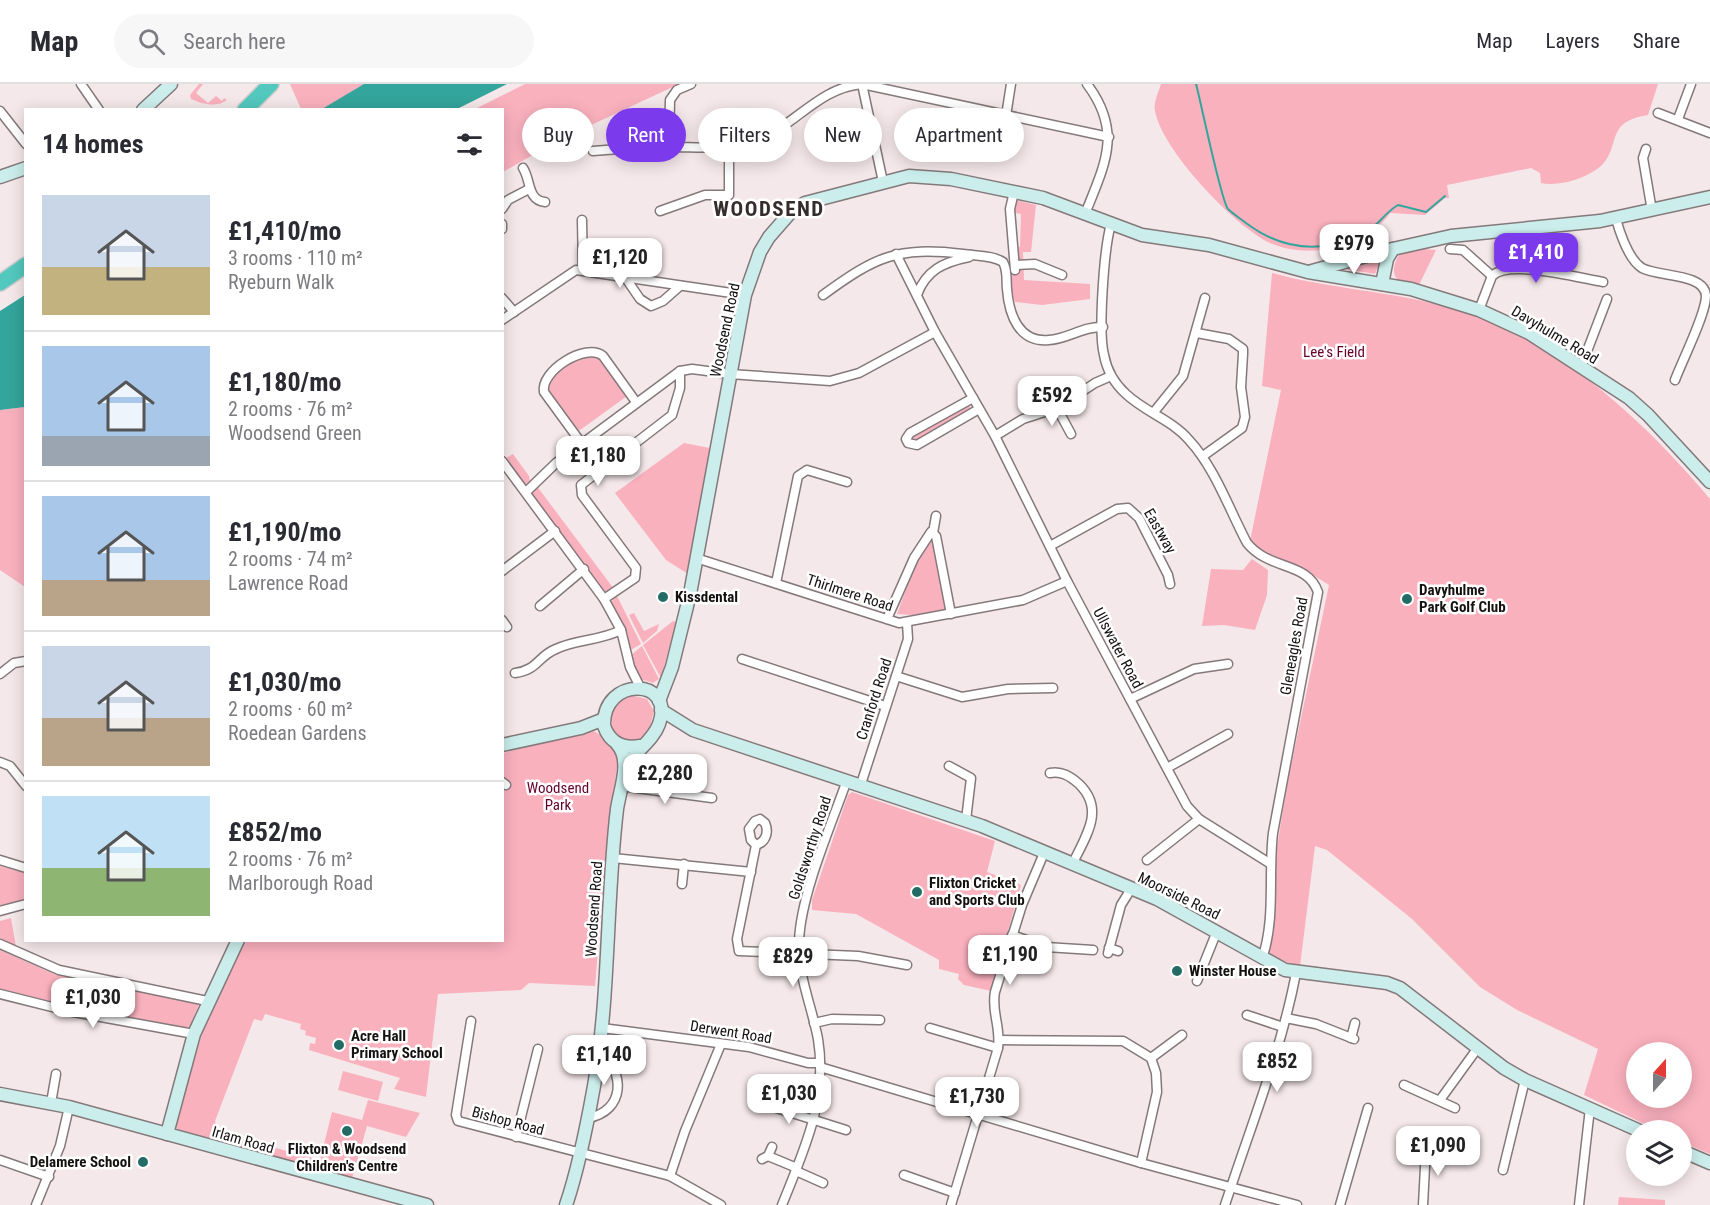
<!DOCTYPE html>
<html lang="en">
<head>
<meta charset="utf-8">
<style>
	:root { --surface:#fff; --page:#f7f7f7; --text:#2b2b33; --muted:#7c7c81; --line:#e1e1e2; --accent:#7c3aed }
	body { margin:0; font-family:"Roboto Condensed",sans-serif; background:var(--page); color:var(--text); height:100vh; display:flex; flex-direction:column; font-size:22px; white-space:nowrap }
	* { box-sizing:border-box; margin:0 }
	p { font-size:20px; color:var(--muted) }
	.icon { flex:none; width:33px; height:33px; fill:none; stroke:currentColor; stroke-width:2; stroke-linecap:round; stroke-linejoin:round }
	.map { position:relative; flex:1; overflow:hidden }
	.details { position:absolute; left:24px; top:24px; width:480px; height:834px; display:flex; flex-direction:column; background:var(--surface); border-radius:0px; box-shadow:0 3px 15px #0003 }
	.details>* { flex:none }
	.hud { position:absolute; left:522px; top:24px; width:570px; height:54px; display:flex; gap:12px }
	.needle { width:39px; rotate:21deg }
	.controls { position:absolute; left:1626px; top:958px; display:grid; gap:12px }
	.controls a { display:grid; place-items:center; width:66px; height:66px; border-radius:50%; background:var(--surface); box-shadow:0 3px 15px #0003; font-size:30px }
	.price { position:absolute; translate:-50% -51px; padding:0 14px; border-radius:12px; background:#fff; color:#222; font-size:20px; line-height:39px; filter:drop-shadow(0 2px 3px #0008) }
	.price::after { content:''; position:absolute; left:50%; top:36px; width:18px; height:14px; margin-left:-9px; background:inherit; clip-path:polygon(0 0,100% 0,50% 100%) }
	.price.on { background:var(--accent); color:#fff }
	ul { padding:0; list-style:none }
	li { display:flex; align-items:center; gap:18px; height:150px; padding:0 18px }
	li+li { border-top:2px solid var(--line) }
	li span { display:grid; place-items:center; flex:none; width:168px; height:120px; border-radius:0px; color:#555 }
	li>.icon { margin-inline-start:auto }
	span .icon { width:72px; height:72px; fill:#fffc; stroke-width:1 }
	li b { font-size:26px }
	h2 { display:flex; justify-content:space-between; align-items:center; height:72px; padding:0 18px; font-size:26px }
	.chip { padding:0 21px; border-radius:27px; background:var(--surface); box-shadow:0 3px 15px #0003; font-size:21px; line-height:54px }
	.chip.on { background:var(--accent); color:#fff }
	header { display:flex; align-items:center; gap:36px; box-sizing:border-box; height:84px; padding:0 30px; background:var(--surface); border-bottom:2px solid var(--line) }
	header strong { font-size:28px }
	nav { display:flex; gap:33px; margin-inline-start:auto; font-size:21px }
	.search { width:420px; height:54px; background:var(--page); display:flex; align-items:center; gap:15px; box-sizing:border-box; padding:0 21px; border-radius:33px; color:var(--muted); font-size:22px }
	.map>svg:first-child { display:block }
</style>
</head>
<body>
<header>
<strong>Map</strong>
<div class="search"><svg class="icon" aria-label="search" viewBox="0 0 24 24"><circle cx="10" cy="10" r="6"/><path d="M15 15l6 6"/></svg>Search here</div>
<nav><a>Map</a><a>Layers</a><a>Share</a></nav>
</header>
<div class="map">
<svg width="1710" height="1121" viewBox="0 0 1710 1121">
	<rect width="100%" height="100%" fill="#f5e8ea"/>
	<!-- green -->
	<g fill="#fab1be" fill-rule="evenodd">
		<path d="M199 0H203L196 9 208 19 216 12 222 17 224 14 227 16C217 24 202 20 191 15L190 11Z"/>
		<path d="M290 0H364L322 26 301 25Z"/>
		<path d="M525 0H679L557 57 503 88 502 26 475 25Z"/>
		<path d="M1161 0H1658L1648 31C1605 38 1621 60 1603 80 1589 94 1559 103 1541 99L1540 89 1531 84 1447 101 1449 114H1445L1425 131 1390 129C1367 164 1308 176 1270 159 1234 142 1162 66 1155 27 1153 19 1159 7 1161 0Z"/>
		<path d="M1011 115 1036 121 1031 168H1023L1024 196 1090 200V215L1042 221 1015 218 1012 210 1008 164 1020 163 1021 130 1010 128Z"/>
		<path d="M1424 165 1436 166 1419 201 1398 196C1391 189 1394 179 1399 171Z"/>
		<path d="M1382 170 1375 190 1338 184Z"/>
		<path d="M1272 189C1330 205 1392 207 1450 224 1555 254 1641 333 1710 415V1070L1682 1058V1047H1659L1584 1011 1598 965 1517 926 1480 903 1412 835 1327 766 1315 762 1300 882 1269 873 1276 806 1274 781 1288 696 1329 501 1305 486 1267 474 1250 457 1281 306 1262 302ZM1636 969H1682V1014H1636Z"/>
		<path d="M586 271 599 273 627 312 576 349 545 303C549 289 573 275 586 271Z"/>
		<path d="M968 320 972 327 918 358 911 359 910 352Z"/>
		<path d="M25 323V503L0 486V326Z"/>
		<path d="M684 359 710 364 688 490 666 476 615 409Z"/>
		<path d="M513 370 529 392 530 399 523 400 504 375Z"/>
		<path d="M536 401 614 505 605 512 531 411Z"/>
		<path d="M930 455H933L945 526 913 531 897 530 916 478Z"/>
		<path d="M1252 475 1268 486 1267 511 1255 546 1224 541 1202 542 1211 485 1243 486Z"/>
		<path d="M617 512 641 560 629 567 610 519Z"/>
		<path d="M634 529 644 547 659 540 657 547 643 559 629 531Z"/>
		<path d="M673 537 676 538 661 594 643 561Z"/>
		<path d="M642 562 659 595 653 599 637 594 631 571Z"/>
		<path d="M630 611 647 615 654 627 648 650 639 659 616 655C608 636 609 620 630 611Z"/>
		<path d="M590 646C602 649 614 663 618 674L607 758 595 902 529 899 521 906 438 910 426 1013 394 1005 400 994 309 966 310 959 315 960 316 954 305 951 306 947 300 945 301 940 265 930 262 937 254 935 215 1037 218 1048 320 1076 332 1028 362 1036 368 1016 420 1029 406 1053 367 1042 352 1095 179 1046 174 1041 210 924 246 857 502 856 503 669Z"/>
		<path d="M852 708 995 757 987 788 1021 801 991 907 964 901 958 895 959 890 939 885V876L856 830 812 826V816L848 711Z"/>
		<path d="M0 782 25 789V818L0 825Z"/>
		<path d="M11 834 16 863 0 856V837Z"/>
		<path d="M0 866 56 891 195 917 199 920 190 942 184 944 101 931 0 907Z"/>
		<path d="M343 987 383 998 378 1017 338 1006Z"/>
		<path d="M1619 1113 1665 1116V1121H1618Z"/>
	</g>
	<!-- water -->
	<g fill="#34a59c">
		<path d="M364 0H507L457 25H322Z"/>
		<path d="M25 211V323L0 326V227Z"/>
	</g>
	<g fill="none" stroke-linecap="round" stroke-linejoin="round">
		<!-- stream -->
		<path stroke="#34a59c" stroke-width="2" d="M1196 0C1201 18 1221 117 1228 125 1233 130 1241 135 1246 139 1282 166 1322 170 1363 150 1378 143 1384 129 1398 121L1426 128 1445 112"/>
		<defs>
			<g id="street">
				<path d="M81 0 99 26"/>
				<path d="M862 0 883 98"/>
				<path d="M0 27 26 60"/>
				<path d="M1658 29 1710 49"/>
				<path d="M1006 32 1011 0"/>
				<path d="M1678 35 1691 0"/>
				<path d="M669 63 670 16 677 6 691 0"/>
				<path d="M1646 65 1643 74 1652 127"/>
				<path d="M593 67C619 65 646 63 672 63 699 63 727 66 754 57 794 44 817 4 862 0L1109 53"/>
				<path d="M523 84C531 96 527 116 545 118"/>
				<path d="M1014 108 1010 125 1015 186"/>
				<path d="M502 125 508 116 529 105"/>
				<path d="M660 127 705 111H729V64"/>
				<path d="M1085 130C1105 80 1123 48 1087 0"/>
				<path d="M1616 135C1620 149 1628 175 1642 184 1658 193 1705 189 1706 212 1706 230 1682 277 1675 296"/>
				<path d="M582 136 583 186"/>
				<path d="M502 140V145"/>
				<path d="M1111 140C1104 164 1098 248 1104 271 1107 287 1115 300 1126 310 1145 328 1172 336 1189 356 1215 384 1229 425 1247 459 1270 487 1307 477 1318 508L1273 749C1268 790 1276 834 1262 875"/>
				<path d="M1450 165 1463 166 1492 192"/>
				<path d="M896 170 935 248 995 352 1067 497 1187 722 1199 735 1271 780"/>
				<path d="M1015 181 1035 180 1062 191"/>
				<path d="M625 193 640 215 651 222 663 217 680 202"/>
				<path d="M823 211C875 173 897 162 963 170 976 172 992 171 1003 178 1008 187 1006 196 1007 205 1009 231 1019 259 1049 256 1068 255 1083 242 1103 243"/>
				<path d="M917 211C926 186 944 178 969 173"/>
				<path d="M502 214 514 228"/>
				<path d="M1479 226 1492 192C1509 175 1579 194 1603 198"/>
				<path d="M502 236 576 186 745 211"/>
				<path d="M1197 249 1229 255 1243 265V270L1241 303 1245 333 1242 344 1203 372"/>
				<path d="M1581 283 1607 215"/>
				<path d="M973 314 910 349 906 355 908 359 917 361 979 325"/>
				<path d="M1057 324 1071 350"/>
				<path d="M1154 328 1183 292 1205 214"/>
				<path d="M995 352 1023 335 1057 324 1095 299 1111 292"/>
				<path d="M582 360 544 308C540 287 586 258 603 272L636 318"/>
				<path d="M502 377 604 515 621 546 630 583 640 603"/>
				<path d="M526 408 556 379 680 287 692 285 730 290 830 297 859 289 935 248"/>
				<path d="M933 449 936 432"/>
				<path d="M1050 462 1117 425 1128 424 1139 434 1168 491 1170 500"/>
				<path d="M696 474 899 539 1023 516 1067 497"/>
				<path d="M502 487 555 447"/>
				<path d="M776 499 798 392 807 386 847 398"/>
				<path d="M604 515 635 494 636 484 582 411 581 401 672 331 680 304V287"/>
				<path d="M540 522 584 485"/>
				<path d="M887 535 914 474 931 448 936 452 951 530"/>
				<path d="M502 536 507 543"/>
				<path d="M742 575 885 622"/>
				<path d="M515 589C538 586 538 572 556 565 576 555 600 557 621 546"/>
				<path d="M0 590 14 579 26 577"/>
				<path d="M896 592 962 613 1008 605 1053 604"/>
				<path d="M1130 615 1194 585 1228 580"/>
				<path d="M0 678 10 682 26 702"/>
				<path d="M949 682 971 694 966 736"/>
				<path d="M1167 684 1228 650"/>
				<path d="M1050 689C1062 687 1070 692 1079 700 1106 726 1085 753 1072 781"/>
				<path d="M502 698 506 701"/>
				<path d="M861 700 908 555 907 539"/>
				<path d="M621 702 712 714"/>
				<path d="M756 761 751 756 749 745 755 737 760 735 765 739C769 748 766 758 756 761L737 855 739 867 858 872 907 881"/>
				<path d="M613 774 751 788"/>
				<path d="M0 776 26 784"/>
				<path d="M1147 776 1199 735"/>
				<path d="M682 800 684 780"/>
				<path d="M0 827 26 820"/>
				<path d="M1012 851 1046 863 1093 866"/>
				<path d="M0 860 59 886 207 917"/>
				<path d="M1109 864 1118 867"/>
				<path d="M1108 869 1121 821 1131 805"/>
				<path d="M1197 897 1217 847"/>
				<path d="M0 910 68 927 194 950"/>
				<path d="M1247 931 1283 943"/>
				<path d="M1286 934 1316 940 1354 955"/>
				<path d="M471 937 456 1031 458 1037 670 1092 721 1121"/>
				<path d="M814 939 832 935 880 936"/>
				<path d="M602 944 749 963 808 979H820"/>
				<path d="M930 944 998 964"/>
				<path d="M1351 954 1355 939"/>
				<path d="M999 956 1123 957 1151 974 1156 989 1157 1008 1141 1079"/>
				<path d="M1151 974 1182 951"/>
				<path d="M820 983 1141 1079 1297 1121"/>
				<path d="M1404 1001 1455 1024"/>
				<path d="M1440 1016 1477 965"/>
				<path d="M51 1019 56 990"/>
				<path d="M770 1022 846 1046"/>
				<path d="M588 1034C625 1027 626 988 599 967"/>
				<path d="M516 1053 538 965"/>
				<path d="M768 1072 797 1084"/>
				<path d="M762 1075 768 1072 772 1063"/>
				<path d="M1636 1075V1076"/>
				<path d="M0 1076 49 1093"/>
				<path d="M1503 1086 1525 996"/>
				<path d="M796 1087 823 1099"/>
				<path d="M904 1091 955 1109"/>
				<path d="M670 1092 685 1047 721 960"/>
				<path d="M36 1121 60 1062 69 1023"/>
				<path d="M782 1121C804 1066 828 1016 818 955 812 923 797 889 799 857 801 809 831 742 847 696"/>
				<path d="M951 1121 998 964C1001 942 991 928 995 908L1022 821 1044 769"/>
				<path d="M1225 1121C1250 1044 1281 968 1296 889"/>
				<path d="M1340 1121 1368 1024"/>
				<path d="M1423 1121 1426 1064"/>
				<path d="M1579 1121 1590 1024"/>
			</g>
			<g id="secondary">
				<path d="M143 26 171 0"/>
				<path d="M0 93 26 84"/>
				<path d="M1312 187 1388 166 1451 152 1600 137 1710 113"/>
				<path d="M1382 200 1387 175 1393 165"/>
				<path d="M659 617 672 583 690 510 745 211 760 168 769 153 790 129 805 119 909 92 951 95 1043 114 1142 151 1209 161 1308 188 1411 205 1479 226 1529 249 1629 314 1648 331 1710 398"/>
				<path d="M661 626 693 646 982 742 1157 815 1285 886 1387 899 1400 904 1504 984 1525 996 1640 1047"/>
				<path d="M502 661 581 644 604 635"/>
				<path d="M625 684C634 668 653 657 659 640 676 593 602 592 604 642 610 659 623 665 640 662"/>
				<path d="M0 1010 69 1023 427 1121"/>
				<path d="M167 1050 194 950 238 856"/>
				<path d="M1682 1067 1710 1079"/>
				<path d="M566 1121C579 1083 587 1041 594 1002 610 910 606 817 617 725 620 705 632 676 617 660"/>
			</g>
			<g id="highway">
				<path d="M245 26 271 0"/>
				<path d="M0 199 26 181"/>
			</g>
		</defs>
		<!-- street casing -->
		<use href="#street" stroke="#84797a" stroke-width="11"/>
		<!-- secondary casing -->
		<use href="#secondary" stroke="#84797a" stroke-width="15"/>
		<!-- highway casing -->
		<use href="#highway" stroke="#cccbcb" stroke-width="18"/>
		<!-- street -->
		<use href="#street" stroke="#fff" stroke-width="8"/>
		<!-- secondary -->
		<use href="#secondary" stroke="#cbeeec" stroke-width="12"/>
		<!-- highway -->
		<use href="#highway" stroke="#53c8be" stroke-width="15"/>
	</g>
	<!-- markers -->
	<g fill="#236c66" stroke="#fff" stroke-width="2">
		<circle cx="663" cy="513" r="6"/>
		<circle cx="1407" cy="515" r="6"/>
		<circle cx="917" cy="808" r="6"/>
		<circle cx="1177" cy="887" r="6"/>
		<circle cx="339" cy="961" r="6"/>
		<circle cx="347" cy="1047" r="6"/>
		<circle cx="143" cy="1078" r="6"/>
	</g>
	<g text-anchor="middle" stroke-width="5" stroke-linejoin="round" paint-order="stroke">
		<!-- street labels -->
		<g font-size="15" fill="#151111" stroke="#fff">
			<text transform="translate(725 246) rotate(-78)" y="5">Woodsend Road</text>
			<text transform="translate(1555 251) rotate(31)" y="5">Davyhulme Road</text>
			<text transform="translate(1160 447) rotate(60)" y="5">Eastway</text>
			<text transform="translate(850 509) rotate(18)" y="5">Thirlmere Road</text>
			<text transform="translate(1294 562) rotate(-80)" y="5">Gleneagles Road</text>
			<text transform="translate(1118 564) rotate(62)" y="5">Ullswater Road</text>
			<text transform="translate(874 615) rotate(-72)" y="5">Cranford Road</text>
			<text transform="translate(810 764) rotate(-72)" y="5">Goldsworthy Road</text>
			<text transform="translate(1179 812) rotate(26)" y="5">Moorside Road</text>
			<text transform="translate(594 825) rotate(-86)" y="5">Woodsend Road</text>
			<text transform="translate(731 948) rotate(9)" y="5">Derwent Road</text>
			<text transform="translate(508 1037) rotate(15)" y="5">Bishop Road</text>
			<text transform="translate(243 1056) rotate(16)" y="5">Irlam Road</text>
		</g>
		<!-- park labels -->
		<g font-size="15" fill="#650028" stroke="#fff">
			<text x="1334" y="273">Lee's Field</text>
			<text x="558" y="709">Woodsend<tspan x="558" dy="17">Park</tspan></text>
		</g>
		<!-- poi labels -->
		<g font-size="15" font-weight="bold" fill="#151111" stroke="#fff" text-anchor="start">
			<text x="1419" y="511">Davyhulme<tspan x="1419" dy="17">Park Golf Club</tspan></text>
			<text x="675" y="518">Kissdental</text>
			<text x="929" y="804">Flixton Cricket<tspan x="929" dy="17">and Sports Club</tspan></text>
			<text x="1189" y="892">Winster House</text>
			<text x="351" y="957">Acre Hall<tspan x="351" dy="17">Primary School</tspan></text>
			<text x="347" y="1070" text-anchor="middle">Flixton &amp; Woodsend<tspan x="347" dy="17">Children's Centre</tspan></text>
			<text x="131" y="1083" text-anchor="end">Delamere School</text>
		</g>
		<!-- district labels -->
		<g font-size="21" font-weight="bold" letter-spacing="1.5" fill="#352c2d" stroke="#fff">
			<text x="769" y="132">WOODSEND</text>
		</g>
	</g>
</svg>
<div class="controls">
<a><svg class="needle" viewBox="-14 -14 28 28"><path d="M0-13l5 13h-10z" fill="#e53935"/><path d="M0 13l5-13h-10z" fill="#7c7c81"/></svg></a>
<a><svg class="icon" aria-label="layers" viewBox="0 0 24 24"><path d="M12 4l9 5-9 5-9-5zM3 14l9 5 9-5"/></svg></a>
</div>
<b class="price" style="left:1354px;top:191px">£979</b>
<b class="price on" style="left:1536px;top:200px">£1,410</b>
<b class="price" style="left:620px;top:205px">£1,120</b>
<b class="price" style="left:1052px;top:343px">£592</b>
<b class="price" style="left:598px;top:403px">£1,180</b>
<b class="price" style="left:665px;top:721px">£2,280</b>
<b class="price" style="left:1010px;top:902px">£1,190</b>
<b class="price" style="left:793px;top:904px">£829</b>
<b class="price" style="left:93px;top:945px">£1,030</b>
<b class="price" style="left:604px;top:1002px">£1,140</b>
<b class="price" style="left:1277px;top:1009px">£852</b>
<b class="price" style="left:789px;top:1041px">£1,030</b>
<b class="price" style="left:977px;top:1044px">£1,730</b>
<b class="price" style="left:1438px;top:1093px">£1,090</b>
<div class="hud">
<a class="chip">Buy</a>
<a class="chip on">Rent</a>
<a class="chip">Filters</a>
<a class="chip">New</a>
<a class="chip">Apartment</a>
</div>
<section class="details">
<h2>14 homes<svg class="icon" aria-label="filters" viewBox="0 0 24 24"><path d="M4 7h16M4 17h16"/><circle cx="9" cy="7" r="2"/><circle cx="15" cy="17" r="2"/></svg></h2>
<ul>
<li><span style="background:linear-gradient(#c9d6e8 60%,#c2b280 0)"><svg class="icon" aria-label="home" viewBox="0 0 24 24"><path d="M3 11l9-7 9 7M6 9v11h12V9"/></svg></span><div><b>£1,410/mo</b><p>3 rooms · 110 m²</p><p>Ryeburn Walk</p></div></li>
<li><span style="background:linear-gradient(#a9c7e8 75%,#9aa5b1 0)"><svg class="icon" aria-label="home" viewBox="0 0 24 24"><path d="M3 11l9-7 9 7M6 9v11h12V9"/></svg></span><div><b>£1,180/mo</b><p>2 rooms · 76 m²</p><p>Woodsend Green</p></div></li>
<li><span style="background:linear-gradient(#a9c7e8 70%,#b9a48a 0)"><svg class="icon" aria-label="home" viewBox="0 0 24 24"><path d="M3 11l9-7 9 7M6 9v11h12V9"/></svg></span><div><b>£1,190/mo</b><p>2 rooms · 74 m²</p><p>Lawrence Road</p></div></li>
<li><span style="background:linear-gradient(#c9d6e8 60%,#b9a48a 0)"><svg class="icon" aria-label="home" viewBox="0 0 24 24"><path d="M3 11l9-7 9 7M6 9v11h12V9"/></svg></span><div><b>£1,030/mo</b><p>2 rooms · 60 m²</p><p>Roedean Gardens</p></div></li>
<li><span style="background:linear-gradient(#bfe0f5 60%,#8fb573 0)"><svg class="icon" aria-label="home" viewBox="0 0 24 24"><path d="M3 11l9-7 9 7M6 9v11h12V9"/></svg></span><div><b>£852/mo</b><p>2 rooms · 76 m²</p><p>Marlborough Road</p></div></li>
</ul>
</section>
</div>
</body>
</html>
